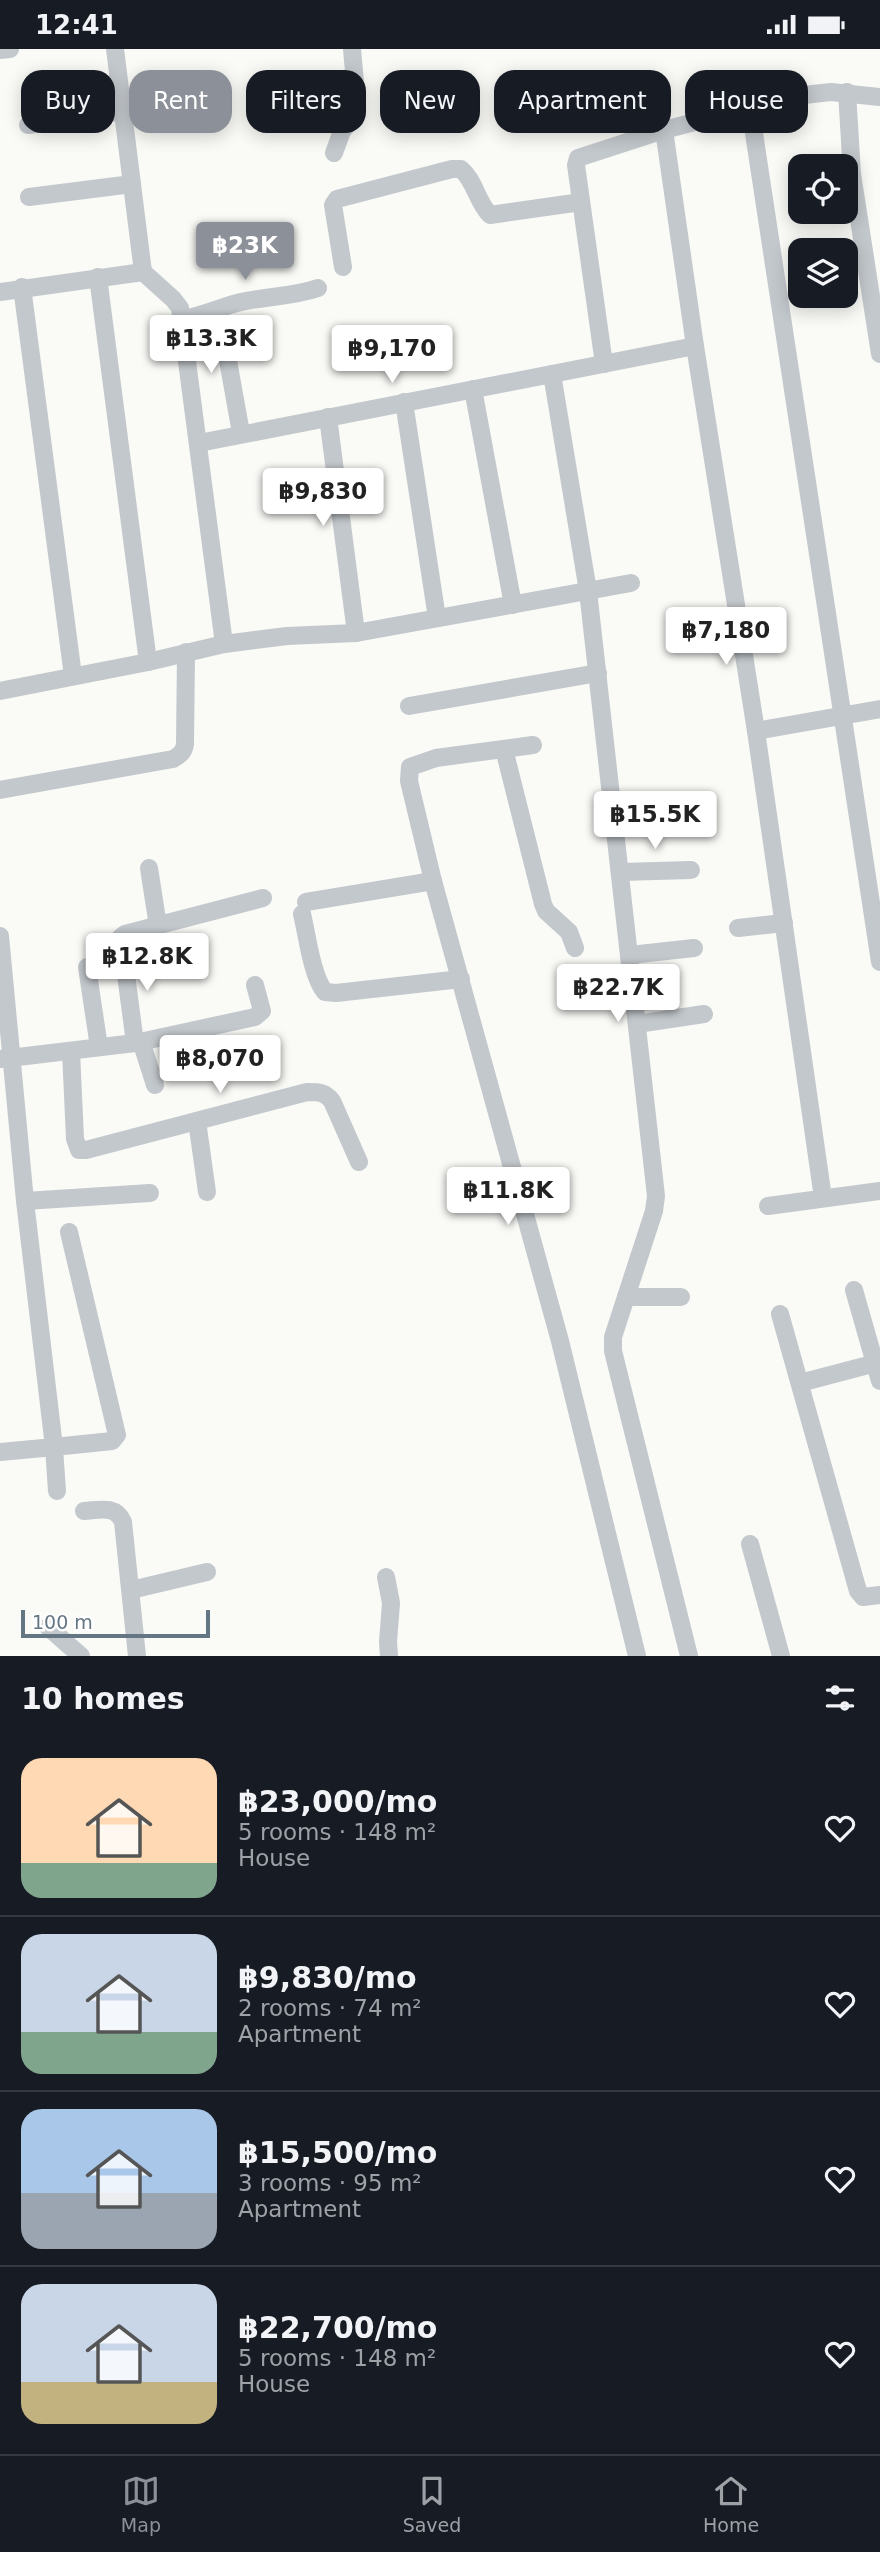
<!DOCTYPE html>
<html lang="en">
<head>
<meta charset="utf-8">
<style>
	:root { --surface:#171b24; --page:#242831; --text:#f1f3f6; --muted:#9ea1a6; --line:#363941; --accent:#8c9099 }
	body { margin:0; font-family:"DejaVu Sans",sans-serif; background:var(--page); color:var(--text); height:100vh; display:flex; flex-direction:column; font-size:26px; white-space:nowrap }
	* { box-sizing:border-box; margin:0 }
	p { font-size:23px; color:var(--muted) }
	.icon { flex:none; width:38px; height:38px; fill:none; stroke:currentColor; stroke-width:2; stroke-linecap:round; stroke-linejoin:round }
	.map { position:relative; height:1607px; overflow:hidden }
	.side { display:flex; flex-direction:column; background:var(--surface); flex:1 }
	.side>* { flex:none }
	.guide { position:absolute; left:21px; top:21px; width:838px; height:63px; display:flex; gap:14px }
	.controls { position:absolute; left:788px; top:105px; display:grid; gap:14px }
	.controls a { display:grid; place-items:center; width:70px; height:70px; border-radius:14px; background:var(--surface); box-shadow:0 4px 18px #0003; font-size:35px }
	.scale { position:absolute; left:21px; bottom:18px; width:189px; box-sizing:border-box; padding-left:7px; border:4px solid #647683; border-top:0; font-size:19px; line-height:24px; white-space:nowrap; color:#647683; -webkit-text-stroke:5px #fff; paint-order:stroke }
	.price { position:absolute; translate:-50% -60px; padding:0 16px; border-radius:7px; background:#fff; color:#222; font-size:23px; line-height:46px; filter:drop-shadow(0 2px 4px #0008) }
	.price::after { content:''; position:absolute; left:50%; top:42px; width:21px; height:16px; margin-left:-10px; background:inherit; clip-path:polygon(0 0,100% 0,50% 100%) }
	.price.selected { background:var(--accent); color:#fff }
	ul { padding:0; list-style:none }
	li { display:flex; align-items:center; gap:21px; height:175px; padding:0 21px }
	li+li { border-top:2px solid var(--line) }
	li span { display:grid; place-items:center; flex:none; width:196px; height:140px; border-radius:21px; color:#555 }
	li>.icon { margin-inline-start:auto }
	span .icon { width:84px; height:84px; fill:#fffc; stroke-width:1 }
	li b { font-size:30px }
	h2 { display:flex; justify-content:space-between; align-items:center; height:84px; padding:0 21px; font-size:30px }
	.chip { padding:0 24px; border-radius:21px; background:var(--surface); box-shadow:0 4px 18px #0003; font-size:24px; line-height:63px }
	.chip.selected { background:var(--accent); color:#fff }
	.status { display:flex; justify-content:space-between; align-items:center; height:49px; padding:0 35px; background:var(--surface); direction:ltr }
	.status svg { height:19px; fill:currentColor }
	.dock { display:flex; justify-content:space-around; align-items:center; height:98px; border-top:2px solid var(--line); background:var(--surface); font-size:19px; color:var(--muted) }
	.dock a { display:grid; justify-items:center; gap:4px }
	.dock .selected { color:var(--accent) }
	.map>svg:first-child { display:block }
</style>
</head>
<body>
<div class="status"><b>12:41</b><svg viewBox="0 0 49 12"><path d="M0 12V9h3v3zM5 12V6h3v6zM10 12V3h3v9zM15 12V0h3v12zM26 1h20v11H26zM47 4h2v5h-2z"/></svg></div>
<div class="map">
<svg width="880" height="1607" viewBox="0 0 880 1607">
	<rect width="100%" height="100%" fill="#fafaf7"/>
	<g fill="none" stroke-linecap="round" stroke-linejoin="round">
		<!-- minor -->
		<g stroke="#c3c8cc" stroke-width="18">
			<path d="M115 0 143 223"/>
			<path d="M0 1 10 0"/>
			<path d="M847 43 852 125 880 305"/>
			<path d="M750 58 880 913"/>
			<path d="M28 76 123 62"/>
			<path d="M664 81 695 297 756 682 823 1149"/>
			<path d="M334 104 342 82 355 66 357 56 352 0"/>
			<path d="M29 148 132 135"/>
			<path d="M343 218 333 156 337 150 452 120H461C475 132 477 153 490 166L581 153"/>
			<path d="M98 228 148 613"/>
			<path d="M22 238 73 627"/>
			<path d="M0 243 143 223 173 250 180 259 224 595"/>
			<path d="M219 261 241 384"/>
			<path d="M183 270C206 266 220 258 241 253 267 247 292 248 318 239"/>
			<path d="M604 315 576 116 578 109 664 81 795 47 831 43 880 48"/>
			<path d="M552 325 588 542 656 1147 654 1162 613 1288V1302L689 1607"/>
			<path d="M473 340 513 556"/>
			<path d="M404 353 437 569"/>
			<path d="M328 368 356 584"/>
			<path d="M199 394 695 297"/>
			<path d="M0 642 148 613 224 595 287 587 356 584 631 534"/>
			<path d="M409 657 598 624"/>
			<path d="M756 682 880 660"/>
			<path d="M504 700 543 855 546 862 569 883 575 899"/>
			<path d="M0 741 173 710C180 706 184 703 185 695L186 603"/>
			<path d="M149 819 158 877"/>
			<path d="M621 823 691 821"/>
			<path d="M433 832 409 732 410 718 436 709 533 696"/>
			<path d="M306 853 433 832 560 1292 637 1607"/>
			<path d="M302 865C307 885 312 928 325 943L336 944 461 930"/>
			<path d="M738 879 784 874"/>
			<path d="M0 887 25 1152 54 1398 0 1403"/>
			<path d="M630 906 694 899"/>
			<path d="M87 918 99 998"/>
			<path d="M637 975 704 965"/>
			<path d="M141 992 155 1036"/>
			<path d="M135 994 121 888 125 885 263 849"/>
			<path d="M71 1002 75 1090 79 1101H86L307 1043C319 1043 325 1043 332 1052L359 1113"/>
			<path d="M1 1010 135 994 255 968 262 962 255 936"/>
			<path d="M197 1072 207 1143"/>
			<path d="M25 1152 150 1144"/>
			<path d="M768 1157 880 1142"/>
			<path d="M854 1241 880 1332"/>
			<path d="M626 1248H681"/>
			<path d="M780 1265 858 1542 863 1548 880 1546"/>
			<path d="M800 1334 880 1313"/>
			<path d="M57 1442 54 1398 112 1392 117 1386 69 1183"/>
			<path d="M84 1462C100 1461 116 1456 123 1473L137 1607"/>
			<path d="M750 1495 781 1607"/>
			<path d="M386 1528 391 1554 388 1593 389 1607"/>
			<path d="M131 1541 207 1523"/>
			<path d="M48 1578 81 1607"/>
		</g>
	</g>
</svg>
<div class="controls">
<a><svg class="icon" aria-label="locate" viewBox="0 0 24 24"><circle cx="12" cy="12" r="6"/><path d="M12 2v4M12 18v4M2 12h4M18 12h4"/></svg></a>
<a><svg class="icon" aria-label="layers" viewBox="0 0 24 24"><path d="M12 4l9 5-9 5-9-5zM3 14l9 5 9-5"/></svg></a>
</div>
<div class="scale">100 m</div>
<b class="price selected" style="left:245px;top:233px">฿23K</b>
<b class="price" style="left:211px;top:326px">฿13.3K</b>
<b class="price" style="left:392px;top:336px">฿9,170</b>
<b class="price" style="left:323px;top:479px">฿9,830</b>
<b class="price" style="left:726px;top:618px">฿7,180</b>
<b class="price" style="left:655px;top:802px">฿15.5K</b>
<b class="price" style="left:147px;top:944px">฿12.8K</b>
<b class="price" style="left:618px;top:975px">฿22.7K</b>
<b class="price" style="left:220px;top:1046px">฿8,070</b>
<b class="price" style="left:508px;top:1178px">฿11.8K</b>
<div class="guide">
<a class="chip">Buy</a>
<a class="chip selected">Rent</a>
<a class="chip">Filters</a>
<a class="chip">New</a>
<a class="chip">Apartment</a>
<a class="chip">House</a>
</div>
</div>
<section class="side">
<h2>10 homes<svg class="icon" aria-label="filters" viewBox="0 0 24 24"><path d="M4 7h16M4 17h16"/><circle cx="9" cy="7" r="2"/><circle cx="15" cy="17" r="2"/></svg></h2>
<ul>
<li><span style="background:linear-gradient(#ffd9b3 75%,#7fa58c 0)"><svg class="icon" aria-label="home" viewBox="0 0 24 24"><path d="M3 11l9-7 9 7M6 9v11h12V9"/></svg></span><div><b>฿23,000/mo</b><p>5 rooms · 148 m²</p><p>House</p></div><svg class="icon" aria-label="heart" viewBox="0 0 24 24"><path d="M12 20l-8-8c-3-5 5-10 8-4 3-6 11-1 8 4z"/></svg></li>
<li><span style="background:linear-gradient(#c9d6e8 70%,#7fa58c 0)"><svg class="icon" aria-label="home" viewBox="0 0 24 24"><path d="M3 11l9-7 9 7M6 9v11h12V9"/></svg></span><div><b>฿9,830/mo</b><p>2 rooms · 74 m²</p><p>Apartment</p></div><svg class="icon" aria-label="heart" viewBox="0 0 24 24"><path d="M12 20l-8-8c-3-5 5-10 8-4 3-6 11-1 8 4z"/></svg></li>
<li><span style="background:linear-gradient(#a9c7e8 60%,#9aa5b1 0)"><svg class="icon" aria-label="home" viewBox="0 0 24 24"><path d="M3 11l9-7 9 7M6 9v11h12V9"/></svg></span><div><b>฿15,500/mo</b><p>3 rooms · 95 m²</p><p>Apartment</p></div><svg class="icon" aria-label="heart" viewBox="0 0 24 24"><path d="M12 20l-8-8c-3-5 5-10 8-4 3-6 11-1 8 4z"/></svg></li>
<li><span style="background:linear-gradient(#c9d6e8 70%,#c2b280 0)"><svg class="icon" aria-label="home" viewBox="0 0 24 24"><path d="M3 11l9-7 9 7M6 9v11h12V9"/></svg></span><div><b>฿22,700/mo</b><p>5 rooms · 148 m²</p><p>House</p></div><svg class="icon" aria-label="heart" viewBox="0 0 24 24"><path d="M12 20l-8-8c-3-5 5-10 8-4 3-6 11-1 8 4z"/></svg></li>
</ul>
</section>
<nav class="dock">
<a class="selected"><svg class="icon" aria-label="map" viewBox="0 0 24 24"><path d="M3 6l6-2 6 2 6-2v14l-6 2-6-2-6 2zM9 4v14M15 6v14"/></svg>Map</a>
<a><svg class="icon" aria-label="saved" viewBox="0 0 24 24"><path d="M7 4h10v16l-5-4-5 4z"/></svg>Saved</a>
<a><svg class="icon" aria-label="home" viewBox="0 0 24 24"><path d="M3 11l9-7 9 7M6 9v11h12V9"/></svg>Home</a>
</nav>
</body>
</html>
